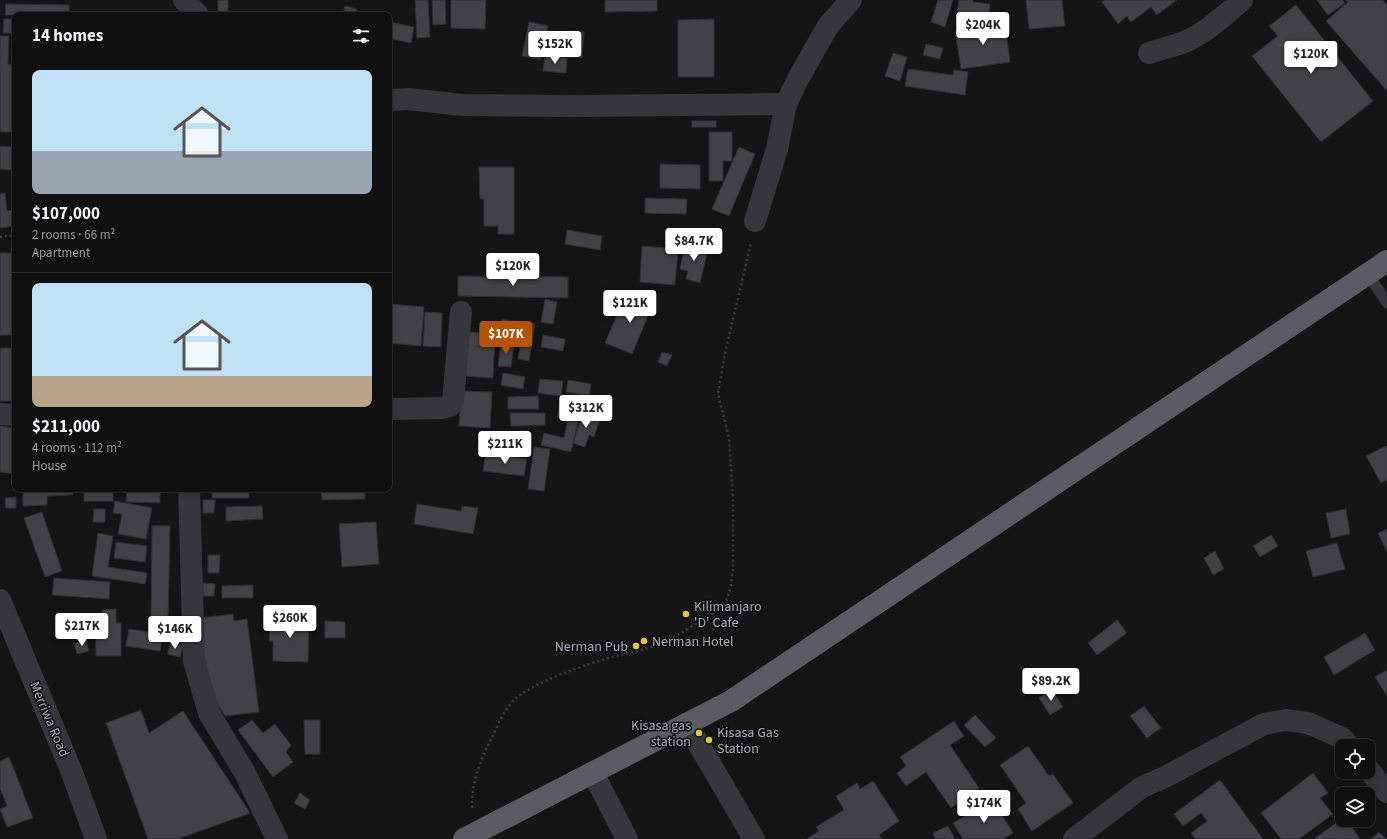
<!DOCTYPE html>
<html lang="en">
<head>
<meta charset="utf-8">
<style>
	:root { --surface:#101010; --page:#1e1e1e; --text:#f1f3f6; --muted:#9c9d9f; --line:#303030; --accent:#b45309 }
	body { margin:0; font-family:"Source Sans 3",sans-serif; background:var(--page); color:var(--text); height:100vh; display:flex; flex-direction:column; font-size:15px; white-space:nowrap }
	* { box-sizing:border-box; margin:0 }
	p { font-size:13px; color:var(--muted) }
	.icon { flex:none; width:22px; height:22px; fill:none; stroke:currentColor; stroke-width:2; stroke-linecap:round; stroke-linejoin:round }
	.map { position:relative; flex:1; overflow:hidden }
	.panel { position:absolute; left:12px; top:12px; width:380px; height:480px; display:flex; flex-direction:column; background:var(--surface); border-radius:8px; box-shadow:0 2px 6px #0003,0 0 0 1px var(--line) }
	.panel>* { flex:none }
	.fabs { position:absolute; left:1335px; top:739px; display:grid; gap:8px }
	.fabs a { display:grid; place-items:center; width:40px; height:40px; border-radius:8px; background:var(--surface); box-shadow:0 2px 6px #0003,0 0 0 1px var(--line); font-size:20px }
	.price { position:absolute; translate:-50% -34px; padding:0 9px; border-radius:4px; background:#fff; color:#222; font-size:13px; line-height:26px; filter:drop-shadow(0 1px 2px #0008) }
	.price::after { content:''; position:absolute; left:50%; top:24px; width:12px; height:9px; margin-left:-6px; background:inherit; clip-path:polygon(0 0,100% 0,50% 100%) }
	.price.selected { background:var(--accent); color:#fff }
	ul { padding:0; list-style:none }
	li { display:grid; align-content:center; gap:8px; height:212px; padding:0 20px }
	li+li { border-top:1px solid var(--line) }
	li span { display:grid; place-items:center; height:124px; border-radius:8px; color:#555 }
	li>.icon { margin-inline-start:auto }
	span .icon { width:72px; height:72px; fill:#fffc; stroke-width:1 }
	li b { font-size:17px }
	h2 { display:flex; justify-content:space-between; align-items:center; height:48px; padding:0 20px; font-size:17px }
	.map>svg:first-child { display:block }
</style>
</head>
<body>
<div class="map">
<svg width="1387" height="839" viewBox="0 0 1387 839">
	<rect width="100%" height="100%" fill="#151516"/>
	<!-- building -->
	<g fill="#424246" stroke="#302f32">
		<rect x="218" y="0" width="10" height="14"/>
		<path d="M415 0H428L430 37 417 38Z"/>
		<path d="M432 0H445L446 24 433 25Z"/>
		<path d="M451 0H486L485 29 451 28Z"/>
		<path d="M605 0H657V11L605 12Z"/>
		<path d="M938 0H953L945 27 931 22Z"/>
		<path d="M959 0H973V2L990 4 987 24 956 21Z"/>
		<path d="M1026 0H1062L1065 26 1029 29Z"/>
		<path d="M1105 0H1177L1157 15 1151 7 1131 22 1127 16 1118 24 1102 2Z"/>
		<path d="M1317 0H1342L1345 3 1328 15Z"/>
		<path d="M1345 0H1383L1387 5V91L1326 21 1348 2Z"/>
		<path d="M6 4 69 5V15H5Z"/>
		<path d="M1296 5 1373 101 1321 142 1252 56 1278 36 1269 26Z"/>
		<path d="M345 6 357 9 355 15H343Z"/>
		<path d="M4 19H15V33H3Z"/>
		<path d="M714 19V77H678V20Z"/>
		<path d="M389 22 414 27 411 43 389 38Z"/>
		<path d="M529 22 548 26 541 60 522 56Z"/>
		<path d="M1005 24 1010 62 961 69 955 31Z"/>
		<path d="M570 31 584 32 582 58 568 57Z"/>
		<path d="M0 36H9L8 65 15 62V130L10 132H0Z"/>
		<path d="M926 44 943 48 940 59 923 55Z"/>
		<path d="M893 53 907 57 900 81 885 76Z"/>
		<path d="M545 56 567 58 566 73 543 71Z"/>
		<path d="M908 69 953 75 954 70 968 72 965 95 905 86Z"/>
		<rect x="692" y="121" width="24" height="6"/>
		<path d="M709 132H732V161H723V181H709Z"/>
		<path d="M0 146 15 147V170L0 169Z"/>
		<path d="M739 147 755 154 729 216 712 209Z"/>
		<path d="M660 164 700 165V189L660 188Z"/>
		<path d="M479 167H514V234H498V226H484V199H480Z"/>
		<path d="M5 193 7 211 15 210V226L0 228V194Z"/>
		<path d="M645 198 687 199 686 214 645 213Z"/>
		<path d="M567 230 602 236 600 250 565 244Z"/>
		<path d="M685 244 708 249 700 283 686 279 688 271 680 269Z"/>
		<path d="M642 246 678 249 675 285 640 282Z"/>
		<rect x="0" y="253" width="15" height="82"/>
		<path d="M458 276 568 277V298L458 296Z"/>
		<path d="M637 295 654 302 632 354 605 343 623 301 633 305Z"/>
		<path d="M545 299 557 302 553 324 541 322Z"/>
		<path d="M389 304 424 307 421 346 389 343Z"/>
		<path d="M425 312 442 313 441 347 423 346Z"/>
		<path d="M502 319 535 324 529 361 518 359 522 334 500 331Z"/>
		<path d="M468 332 495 334 493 378 465 376Z"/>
		<path d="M543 335 565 339 563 351 541 347Z"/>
		<path d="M501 343 514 344 511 367 498 366Z"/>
		<rect x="0" y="348" width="15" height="53"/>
		<path d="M662 352 672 355 667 366 658 362Z"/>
		<path d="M503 373 525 377 523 389 501 385Z"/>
		<path d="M540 379 563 381 561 396 538 393Z"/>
		<path d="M568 380 591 384 589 396 566 392Z"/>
		<path d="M461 391 492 392 490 428 459 426Z"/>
		<path d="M538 396 539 409H508V397Z"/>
		<path d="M560 404 581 409 571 452 541 445 544 433 564 438 568 420 557 417Z"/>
		<path d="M510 413H545V425L511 426Z"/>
		<path d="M583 413 600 419 594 437 589 435 585 447 573 443Z"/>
		<path d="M0 426 15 428V474L0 472Z"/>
		<path d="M479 437 529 443 528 455 478 449Z"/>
		<path d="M1386 446 1387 448V480L1381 483 1366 456Z"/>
		<path d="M534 447 550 449 544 491 528 489Z"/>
		<path d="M486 453 527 459 524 476 483 471Z"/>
		<path d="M23 489H73V495L47 496V505L23 506Z"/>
		<rect x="84" y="489" width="29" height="12"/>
		<path d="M127 489H160V503L126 502Z"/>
		<rect x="212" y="489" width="37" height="9"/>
		<path d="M321 489H365V499L322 500Z"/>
		<path d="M16 497V508H6L5 498Z"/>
		<path d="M203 500H215L214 513H203Z"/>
		<path d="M115 501 152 508 146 539 118 534 122 514 113 513Z"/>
		<path d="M417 504 461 511 462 506 478 508 473 534 414 524Z"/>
		<path d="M262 506 263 519 226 521V507Z"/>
		<path d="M94 509H105V522H93Z"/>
		<path d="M1346 509 1350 534 1331 538 1326 513Z"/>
		<path d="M42 512 62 571 45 577 24 518Z"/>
		<path d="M376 522 379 564 342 567 339 524Z"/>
		<path d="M152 526H170L168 625H151Z"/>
		<path d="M1387 529V552L1378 533Z"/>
		<path d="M98 533 113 536 108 567 147 573 145 584 92 576Z"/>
		<path d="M1271 535 1278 546 1260 557 1253 546Z"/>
		<path d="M116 542 147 546 145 562 114 558Z"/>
		<path d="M1337 543 1345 569 1313 577 1306 551Z"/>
		<path d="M1215 551 1224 569 1213 575 1204 558Z"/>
		<path d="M208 555H220L219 573H208Z"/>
		<path d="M54 578 110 582 109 599 52 595Z"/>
		<path d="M203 583 215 584 214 596H203Z"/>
		<path d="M253 585V598H222V586Z"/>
		<path d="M116 609V623H121V656H96L95 624H103L102 610Z"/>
		<path d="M233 614 234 621 247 619 259 712 225 716 208 688 200 618Z"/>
		<path d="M270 617 309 619 308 662 273 661V641H269Z"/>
		<path d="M1117 620 1127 633 1097 655 1088 643Z"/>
		<path d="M325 621 345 622V638H325Z"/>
		<path d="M129 629 163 634 160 651 126 646Z"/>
		<path d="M1365 633 1375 650 1334 675 1324 657Z"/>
		<path d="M86 640 89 651 77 654 74 643Z"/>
		<path d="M171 643 183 646 180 657 167 654Z"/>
		<path d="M1387 670V696L1375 677Z"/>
		<path d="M1052 690 1063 707 1050 715 1039 698Z"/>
		<path d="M1144 706 1161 728 1147 738 1130 716Z"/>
		<path d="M141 710 149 733 183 711 250 813 178 839H148L106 723Z"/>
		<path d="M975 715 996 738 985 747 964 725Z"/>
		<path d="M252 720 263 733 275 724 291 745 286 752 293 762 273 777 238 730Z"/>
		<path d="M304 720H320V754H305Z"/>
		<path d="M954 721 964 736 950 745 979 788 951 808 926 772 906 786 897 773 906 766 900 757Z"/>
		<path d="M1028 746 1049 776 1053 774 1073 803 1032 831 1018 809 1026 803 1000 765Z"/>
		<path d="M9 757 33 818 7 827 0 809 7 806 0 788V761Z"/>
		<path d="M1313 773 1328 793 1320 798 1333 814 1299 839H1281L1261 813Z"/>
		<path d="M1220 780 1263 839H1196L1191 833 1207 821 1201 813 1183 826 1174 814Z"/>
		<path d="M873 781 899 821 879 835 882 839H807L819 831 816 827 844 810 836 796 857 783 860 789Z"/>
		<path d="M300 793 310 800 305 809 294 803Z"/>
		<path d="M993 800 1013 833 1003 839H963L953 823Z"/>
		<path d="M1342 819V820H1347L1360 839H1316L1315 838Z"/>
		<path d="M948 826 955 839H935L933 833Z"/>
		<path d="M1379 832 1386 839H1371Z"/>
	</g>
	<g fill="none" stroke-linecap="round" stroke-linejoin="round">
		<!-- path -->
		<g stroke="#3c3d42" stroke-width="2.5" stroke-dasharray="2 3" stroke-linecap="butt">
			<path d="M0 237 15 235"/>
			<path d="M472 808C471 784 480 761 491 739 497 727 503 712 512 702 529 683 590 663 616 656 628 653 640 651 651 647 667 641 682 633 697 623 706 618 718 612 724 604 731 593 732 578 733 566V499L729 438 718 394 725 353 751 243"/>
		</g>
		<!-- service -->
		<path stroke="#36363b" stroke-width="11" d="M1368 274 1387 303"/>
		<!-- minor -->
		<g stroke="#36363b" stroke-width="22">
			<path d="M184 0 198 15"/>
			<path d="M1149 53C1161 49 1175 46 1187 41 1208 31 1225 15 1242 0"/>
			<path d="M389 100 408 99 463 105 574 106 786 104"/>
			<path d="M755 221 777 149 786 104 798 79 828 26 851 0"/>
			<path d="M389 409 443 408 450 406 453 401 461 312"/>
			<path d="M0 414 15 415"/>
			<path d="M189 489 194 661 209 713 245 773 277 839"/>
			<path d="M687 724 754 839"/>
			<path d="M1368 769 1387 792"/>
			<path d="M593 773 627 839"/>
			<path d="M1074 839 1142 787 1165 777 1264 724 1286 720 1308 723 1342 738 1349 746"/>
		</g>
		<!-- tertiary -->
		<path stroke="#36363b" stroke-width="22" d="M0 600 71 770 96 839"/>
		<!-- trunk -->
		<path stroke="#5b5c63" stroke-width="22" d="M464 839 731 701 1387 261"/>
	</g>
	<!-- markers -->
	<g fill="#e0c744" stroke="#101011" stroke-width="1.5">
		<circle cx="686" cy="614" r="4"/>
		<circle cx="644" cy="641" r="4"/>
		<circle cx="636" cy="646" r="4"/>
		<circle cx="699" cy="733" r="4"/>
		<circle cx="709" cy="740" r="4"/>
	</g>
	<g text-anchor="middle" stroke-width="3" stroke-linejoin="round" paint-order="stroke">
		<!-- poi labels -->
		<g font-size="14" fill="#a8aab5" stroke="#101011" text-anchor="start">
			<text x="694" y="611">Kilimanjaro<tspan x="694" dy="16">'D' Cafe</tspan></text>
			<text x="652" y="646">Nerman Hotel</text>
			<text x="628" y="651" text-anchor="end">Nerman Pub</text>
			<text x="691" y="730" text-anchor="end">Kisasa gas<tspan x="691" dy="16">station</tspan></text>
			<text x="717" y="737">Kisasa Gas<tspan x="717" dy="16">Station</tspan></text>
		</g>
		<!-- street labels -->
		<g font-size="14" fill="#a8aab5" stroke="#101011">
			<text transform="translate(50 719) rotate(67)" y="5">Merriwa Road</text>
		</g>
	</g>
</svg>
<div class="fabs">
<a><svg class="icon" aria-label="locate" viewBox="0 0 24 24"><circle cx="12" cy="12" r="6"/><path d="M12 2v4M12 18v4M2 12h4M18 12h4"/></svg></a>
<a><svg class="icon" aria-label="layers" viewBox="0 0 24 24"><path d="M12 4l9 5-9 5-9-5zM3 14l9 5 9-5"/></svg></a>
</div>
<b class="price" style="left:983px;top:46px">$204K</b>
<b class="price" style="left:555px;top:65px">$152K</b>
<b class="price" style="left:1311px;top:75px">$120K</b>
<b class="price" style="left:694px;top:262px">$84.7K</b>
<b class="price" style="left:513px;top:287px">$120K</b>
<b class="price" style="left:630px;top:324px">$121K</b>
<b class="price selected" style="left:506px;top:355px">$107K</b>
<b class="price" style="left:586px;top:429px">$312K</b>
<b class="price" style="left:505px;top:465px">$211K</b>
<b class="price" style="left:290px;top:639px">$260K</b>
<b class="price" style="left:82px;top:647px">$217K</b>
<b class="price" style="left:175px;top:650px">$146K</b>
<b class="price" style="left:1051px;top:702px">$89.2K</b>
<b class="price" style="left:984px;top:824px">$174K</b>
<section class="panel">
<h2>14 homes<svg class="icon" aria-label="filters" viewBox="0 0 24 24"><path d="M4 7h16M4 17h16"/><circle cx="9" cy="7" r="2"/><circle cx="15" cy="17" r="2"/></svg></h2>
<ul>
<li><span style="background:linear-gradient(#bfe0f5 65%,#9aa5b1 0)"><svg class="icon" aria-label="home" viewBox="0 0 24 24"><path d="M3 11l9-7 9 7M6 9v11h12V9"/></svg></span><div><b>$107,000</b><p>2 rooms · 66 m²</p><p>Apartment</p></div></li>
<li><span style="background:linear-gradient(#bfe0f5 75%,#b9a48a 0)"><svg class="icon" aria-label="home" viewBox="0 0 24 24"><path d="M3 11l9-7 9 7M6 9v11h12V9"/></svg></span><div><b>$211,000</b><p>4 rooms · 112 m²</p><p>House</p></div></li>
</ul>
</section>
</div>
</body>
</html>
